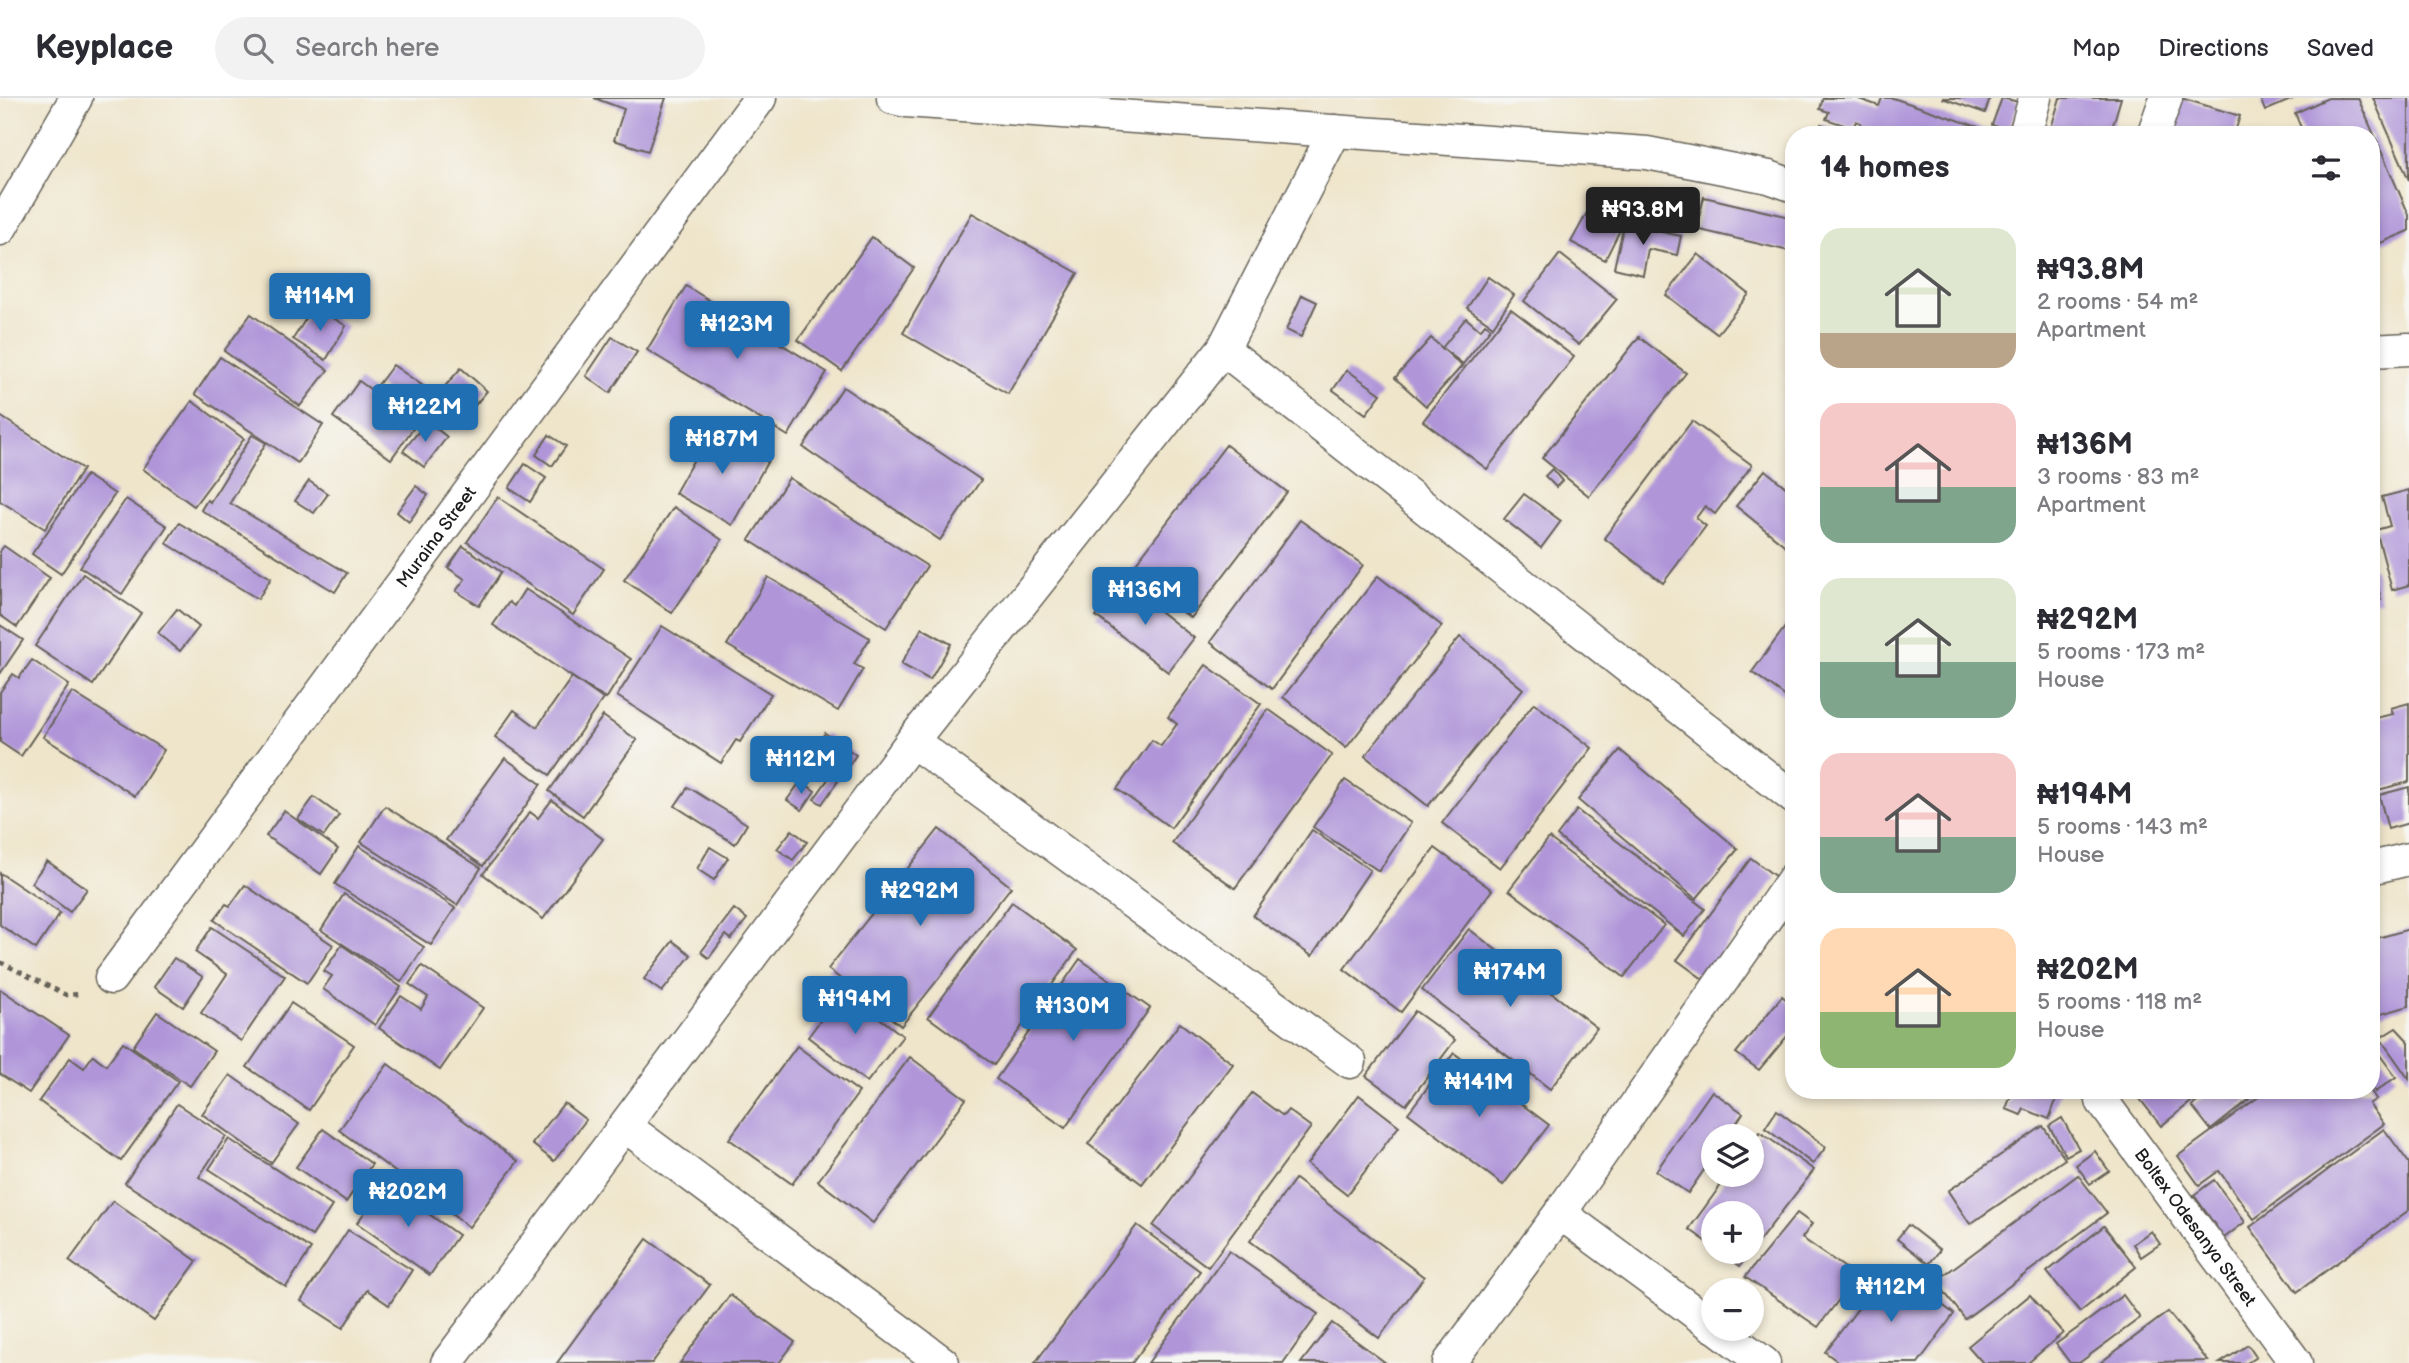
<!DOCTYPE html>
<html lang="en">
<head>
<meta charset="utf-8">
<style>
	:root { --surface:#fff; --page:#f2f2f3; --text:#2b2b33; --muted:#7c7c81; --line:#e1e1e2; --accent:#1f6fb2 }
	body { margin:0; font-family:"Balsamiq Sans",sans-serif; background:var(--page); color:var(--text); height:100vh; display:flex; flex-direction:column; font-size:26px; white-space:nowrap }
	* { box-sizing:border-box; margin:0 }
	p { font-size:23px; color:var(--muted) }
	.icon { flex:none; width:38px; height:38px; fill:none; stroke:currentColor; stroke-width:2; stroke-linecap:round; stroke-linejoin:round }
	.map { position:relative; flex:1; overflow:hidden }
	.details { position:absolute; left:1785px; top:28px; width:595px; height:973px; display:flex; flex-direction:column; background:var(--surface); border-radius:28px; box-shadow:0 4px 10px #0003 }
	.details>* { flex:none }
	.fabs { position:absolute; left:1701px; top:1026px; display:grid; gap:14px }
	.fabs a { display:grid; place-items:center; width:63px; height:63px; border-radius:50%; background:var(--surface); box-shadow:0 4px 10px #0003; font-size:35px }
	.price { position:absolute; translate:-50% -60px; padding:0 16px; border-radius:7px; background:var(--accent); color:#fff; font-size:23px; line-height:46px; filter:drop-shadow(0 2px 4px #0008) }
	.price::after { content:''; position:absolute; left:50%; top:42px; width:21px; height:16px; margin-left:-10px; background:inherit; clip-path:polygon(0 0,100% 0,50% 100%) }
	.price.on { background:#222; color:#fff }
	ul { padding:0; list-style:none }
	li { display:flex; align-items:center; gap:21px; height:175px; padding:0 35px }
	li span { display:grid; place-items:center; flex:none; width:196px; height:140px; border-radius:21px; color:#555 }
	li>.icon { margin-inline-start:auto }
	span .icon { width:84px; height:84px; fill:#fffc; stroke-width:1 }
	li b { font-size:30px }
	h2 { display:flex; justify-content:space-between; align-items:center; height:84px; padding:0 35px; font-size:30px }
	header { display:flex; align-items:center; gap:42px; box-sizing:border-box; height:98px; padding:0 35px; background:var(--surface); border-bottom:2px solid var(--line) }
	header strong { font-size:33px }
	nav { display:flex; gap:38px; margin-inline-start:auto; font-size:24px }
	.search { width:490px; height:63px; background:var(--page); display:flex; align-items:center; gap:18px; box-sizing:border-box; padding:0 24px; border-radius:38px; color:var(--muted); font-size:26px }
	.map>svg:first-child { display:block }
</style>
</head>
<body>
<header>
<strong>Keyplace</strong>
<div class="search"><svg class="icon" aria-label="search" viewBox="0 0 24 24"><circle cx="10" cy="10" r="6"/><path d="M15 15l6 6"/></svg>Search here</div>
<nav><a>Map</a><a>Directions</a><a>Saved</a></nav>
</header>
<div class="map">
<svg width="2409" height="1265" viewBox="0 0 2409 1265">
	<rect width="100%" height="100%" fill="#f6f6f2"/>
	<filter id="ink" filterUnits="userSpaceOnUse"><feTurbulence type="fractalNoise" baseFrequency=".0143" numOctaves="2"/><feDisplacementMap in="SourceGraphic" scale="14" xChannelSelector="R" yChannelSelector="G"/><feConvolveMatrix kernelMatrix="1 2 1 2 8 2 1 2 1" color-interpolation-filters="sRGB"/></filter>
	<filter id="wash" filterUnits="userSpaceOnUse"><feTurbulence type="fractalNoise" baseFrequency=".00686" numOctaves="4" result="noise"/><feDisplacementMap in="SourceGraphic" scale="28" xChannelSelector="R" yChannelSelector="G"/><feGaussianBlur stdDeviation="1.57" result="paint"/><feColorMatrix in="noise" values="0 0 0 0 0 0 0 0 0 0 0 0 0 0 0 0 0 1.4 0 .05"/><feComposite in="paint" operator="in"/></filter>
	<g filter="url(#wash)">
		<rect width="100%" height="100%" fill="#efe5cb"/>
		<g id="blocks">
			<!-- building -->
			<g fill="#b096d9">
				<path d="M594 0H666L648 53 614 42 624 11Z"/>
				<path d="M1823 0H1856L1879 8 1882 0H1893L2002 37H1899L1890 34 1889 37H1867L1858 33 1861 25 1856 23 1853 30 1826 21 1829 14 1820 11Z"/>
				<path d="M1942 0H1990L1985 15Z"/>
				<path d="M2002 0 2019 4 2008 33 1992 27Z"/>
				<path d="M2060 0H2121L2110 37H2049Z"/>
				<path d="M2181 0 2240 18 2234 37H2161Z"/>
				<path d="M2260 0H2295L2265 13Z"/>
				<path d="M2328 0H2358L2409 117V133L2371 149V37H2304L2295 15Z"/>
				<path d="M2373 0H2409V82Z"/>
				<path d="M1821 26 1849 36V37H1818Z"/>
				<path d="M1704 99 1794 120 1789 153 1696 131Z"/>
				<path d="M1588 113 1621 130 1605 162 1571 144Z"/>
				<path d="M972 115 1078 175 1008 296 903 235Z"/>
				<path d="M1624 126 1681 138 1677 157 1648 151 1643 177 1614 170Z"/>
				<path d="M872 139 914 170 842 273 798 242Z"/>
				<path d="M1560 156 1617 201 1579 247 1524 203Z"/>
				<path d="M1698 156 1749 196 1717 236 1666 197Z"/>
				<path d="M1488 179 1514 197 1493 228 1467 210Z"/>
				<path d="M686 188 827 274 788 338 647 252Z"/>
				<path d="M1302 197 1317 204 1301 239 1286 232Z"/>
				<path d="M314 208 346 228 326 262 293 241Z"/>
				<path d="M1511 211 1574 259 1487 371 1423 323Z"/>
				<path d="M251 216 328 272 300 308 224 253Z"/>
				<path d="M1466 220 1480 232 1485 226 1491 230 1463 266 1442 250Z"/>
				<path d="M612 239 637 254 610 295 586 278Z"/>
				<path d="M1639 239 1686 275 1589 398 1542 360Z"/>
				<path d="M1431 240 1462 268 1426 308 1395 280Z"/>
				<path d="M220 259 323 327 298 365 195 296Z"/>
				<path d="M393 267 433 295 418 316 378 287Z"/>
				<path d="M461 270 487 293 460 325 433 302Z"/>
				<path d="M1347 272 1381 296 1366 316 1333 292Z"/>
				<path d="M359 283 417 325 391 361 333 319Z"/>
				<path d="M843 289 981 382 940 442 803 349Z"/>
				<path d="M192 303 244 341 194 408 143 371Z"/>
				<path d="M0 318 83 371 45 431 0 403Z"/>
				<path d="M427 323 447 339 424 369 403 353Z"/>
				<path d="M1692 323 1752 367 1715 416 1705 408 1696 420 1706 428 1663 485 1604 440Z"/>
				<path d="M712 329 769 361 732 427 675 395Z"/>
				<path d="M252 337 266 345 230 405 347 475 335 494 201 412 207 402 210 404Z"/>
				<path d="M549 337 566 348 552 368 536 357Z"/>
				<path d="M1226 347 1287 394 1191 520 1130 473Z"/>
				<path d="M525 366 546 380 530 404 509 390Z"/>
				<path d="M1552 371 1562 383 1556 389 1545 378Z"/>
				<path d="M1765 372 1794 396V455L1736 408Z"/>
				<path d="M86 377 115 396 61 476 32 456Z"/>
				<path d="M789 380 927 468 886 530 749 442Z"/>
				<path d="M309 383 328 396 314 415 295 403Z"/>
				<path d="M416 388 428 397 409 424 397 414Z"/>
				<path d="M2409 392V487L2392 492 2376 432 2390 428 2382 399Z"/>
				<path d="M1524 396 1561 423 1541 450 1504 421Z"/>
				<path d="M498 399 604 471 573 517 467 444Z"/>
				<path d="M126 401 167 428 122 496 80 469Z"/>
				<path d="M674 409 722 442 672 515 624 482Z"/>
				<path d="M1300 422 1363 467 1272 591 1210 544Z"/>
				<path d="M179 425 271 480 258 501 166 445Z"/>
				<path d="M4 448 50 480 17 529 0 517V453Z"/>
				<path d="M463 448 501 474 479 508 456 493 465 481 448 470Z"/>
				<path d="M2371 471H2374L2381 502 2371 504Z"/>
				<path d="M83 476 141 515 93 587 35 548Z"/>
				<path d="M1378 478 1442 528 1346 650 1283 599Z"/>
				<path d="M768 479 870 540 854 566 863 571 838 613 727 547Z"/>
				<path d="M1123 484 1194 540 1168 574 1096 518Z"/>
				<path d="M525 491 631 561 606 601 493 527 509 504 514 508Z"/>
				<path d="M177 511 199 529 180 553 158 535Z"/>
				<path d="M1794 517V605L1752 574Z"/>
				<path d="M0 527 23 542 0 576Z"/>
				<path d="M662 528 771 596 740 644 736 642 721 665 617 598Z"/>
				<path d="M922 530 951 546 930 582 901 566Z"/>
				<path d="M1460 539 1523 591 1428 708 1365 658Z"/>
				<path d="M32 562 69 587 21 658 0 644V594L13 576 19 580Z"/>
				<path d="M1206 567 1261 606 1171 730 1117 691 1152 642 1161 648 1177 626 1168 619Z"/>
				<path d="M572 579 603 601 550 677 495 639 514 612 537 629Z"/>
				<path d="M72 594 164 652 135 698 43 639Z"/>
				<path d="M1534 605 1592 650 1500 770 1442 725Z"/>
				<path d="M2409 605V684L2378 692 2371 665V621L2393 616 2391 610Z"/>
				<path d="M1268 611 1332 657 1235 790 1172 745Z"/>
				<path d="M603 618 637 642 583 718 549 693Z"/>
				<path d="M825 635 856 657 822 706 814 701 834 673 810 656Z"/>
				<path d="M1620 652 1738 751 1696 801 1578 702Z"/>
				<path d="M505 660 541 686 483 768 446 742Z"/>
				<path d="M1345 682 1411 725 1379 773 1313 729Z"/>
				<path d="M801 683 815 693 802 712 787 702Z"/>
				<path d="M688 689 747 726 735 746 675 708Z"/>
				<path d="M2409 689V725L2388 731 2379 697Z"/>
				<path d="M314 699 339 717 324 738 298 721Z"/>
				<path d="M552 702 603 741 543 821 483 776 530 714 538 720Z"/>
				<path d="M385 708 481 770 457 807 361 744Z"/>
				<path d="M1577 712 1705 811 1684 838 1557 738Z"/>
				<path d="M284 713 338 751 321 776 266 738Z"/>
				<path d="M939 731 1011 789 901 928 828 871Z"/>
				<path d="M792 732 807 744 793 762 777 751Z"/>
				<path d="M1312 732 1370 772 1312 858 1253 818Z"/>
				<path d="M1549 740 1664 827 1624 879 1509 792Z"/>
				<path d="M359 748 455 810 431 847 335 786Z"/>
				<path d="M710 749 728 760 714 782 697 771Z"/>
				<path d="M1435 750 1492 792 1401 914 1344 871Z"/>
				<path d="M1751 760 1776 779 1703 881 1677 862Z"/>
				<path d="M47 763 87 791 70 814 31 785Z"/>
				<path d="M0 775 60 815 36 851 0 827Z"/>
				<path d="M245 787 333 847 307 885 214 822 226 806 230 808Z"/>
				<path d="M344 796 424 849 401 884 321 832Z"/>
				<path d="M1012 804 1077 852 994 967 928 919Z"/>
				<path d="M734 811 747 821 731 841 726 837 709 860 701 854Z"/>
				<path d="M212 829 285 878 241 943 201 915 227 876 195 854Z"/>
				<path d="M1469 831 1597 930 1550 991 1422 892Z"/>
				<path d="M2409 831V908L2371 919V842Z"/>
				<path d="M673 843 691 857 662 894 644 881Z"/>
				<path d="M342 847 401 889 375 927 323 891 332 878 324 873Z"/>
				<path d="M174 860 203 879 183 909 154 889Z"/>
				<path d="M1080 861 1150 910 1065 1030 996 981Z"/>
				<path d="M422 868 483 910 440 972 379 930 401 898 421 911 428 899 409 886Z"/>
				<path d="M0 891 69 937 29 995 0 976Z"/>
				<path d="M843 892 903 938 867 984 808 939Z"/>
				<path d="M1782 898 1794 908V930L1759 972 1736 955Z"/>
				<path d="M291 905 354 947 309 1012 247 969Z"/>
				<path d="M1415 913 1455 942 1406 1007 1366 978Z"/>
				<path d="M157 914 214 953 190 988 133 949Z"/>
				<path d="M1180 925 1233 966 1142 1086 1088 1046Z"/>
				<path d="M2396 930 2409 944V981L2380 940Z"/>
				<path d="M123 944 178 983 121 1063 39 1003 70 960 84 970 93 957 106 967Z"/>
				<path d="M2371 945 2396 979 2375 994 2371 988Z"/>
				<path d="M797 948 859 994 792 1086 729 1041Z"/>
				<path d="M1454 955 1549 1027 1503 1087 1408 1015Z"/>
				<path d="M910 959 966 1001 873 1125 818 1083Z"/>
				<path d="M388 966 518 1063 469 1129 339 1032Z"/>
				<path d="M230 977 299 1026 271 1065 202 1016Z"/>
				<path d="M2013 992H2060L2049 1021 2024 1011 2021 1017 2006 1011Z"/>
				<path d="M2133 992H2206L2161 1028Z"/>
				<path d="M2212 992H2261L2211 1032 2192 1008Z"/>
				<path d="M2268 992H2370L2376 1001 2369 1006 2384 1026 2254 1121 2219 1073 2199 1087 2178 1058Z"/>
				<path d="M1712 993 1743 1015 1728 1038H1713V1059L1688 1095 1656 1073Z"/>
				<path d="M1252 995 1283 1018 1288 1012 1311 1029 1208 1169 1153 1128Z"/>
				<path d="M1359 997 1399 1028 1347 1097 1307 1066Z"/>
				<path d="M564 1005 586 1022 554 1063 532 1046Z"/>
				<path d="M177 1006 226 1038 199 1079 311 1151 286 1189 125 1085Z"/>
				<path d="M1777 1012 1826 1049 1813 1066 1765 1030Z"/>
				<path d="M2062 1020 2079 1051 2066 1058 2049 1028Z"/>
				<path d="M2043 1028 2065 1061 1970 1126 1948 1093Z"/>
				<path d="M323 1031 372 1066 346 1104 296 1069Z"/>
				<path d="M2384 1031 2409 1065V1112L2297 1194 2250 1129Z"/>
				<path d="M1760 1034 1814 1072 1752 1152V1115H1713V1148L1689 1131 1729 1076H1752V1045Z"/>
				<path d="M229 1041 332 1108 312 1138 209 1071Z"/>
				<path d="M2095 1053 2109 1073 2090 1086 2076 1067Z"/>
				<path d="M2078 1077 2107 1115 1965 1221 1936 1183Z"/>
				<path d="M1295 1081 1424 1179 1379 1240 1250 1143Z"/>
				<path d="M2214 1082 2245 1124 2224 1140 2194 1097Z"/>
				<path d="M386 1085 458 1137 430 1177 357 1125Z"/>
				<path d="M113 1103 197 1163 154 1223 69 1163Z"/>
				<path d="M1797 1115 1812 1126 1802 1140 1857 1178 1818 1229 1745 1179Z"/>
				<path d="M1137 1127 1200 1173 1132 1265H1035Z"/>
				<path d="M1908 1127 1940 1152 1929 1166 1897 1141Z"/>
				<path d="M2104 1128 2136 1169 2080 1214 2047 1174Z"/>
				<path d="M348 1132 412 1172 389 1207 367 1192 343 1230 301 1203Z"/>
				<path d="M2151 1133 2160 1146 2141 1159 2133 1146Z"/>
				<path d="M647 1141 710 1187 652 1265H557Z"/>
				<path d="M1229 1153 1318 1216 1283 1265H1148Z"/>
				<path d="M1720 1153H1751L1740 1168Z"/>
				<path d="M1891 1167 1954 1216 1918 1265H1840L1825 1254Z"/>
				<path d="M730 1197 795 1244 779 1265H680Z"/>
				<path d="M2030 1197 2063 1235 2028 1265H1983L1968 1248Z"/>
				<path d="M2123 1197 2140 1220 2079 1265H2070L2056 1246Z"/>
				<path d="M2168 1214 2208 1263 2100 1265Z"/>
				<path d="M1332 1225 1386 1265H1301Z"/>
				<path d="M2248 1247 2256 1259 2247 1265H2220Z"/>
			</g>
		</g>
	</g>
	<g filter="url(#ink)">
		<use href="#blocks" fill-opacity="0" stroke="#666259" stroke-width="2"/>
		<g fill="none" stroke-linecap="round" stroke-linejoin="round">
			<defs>
				<g id="street">
					<path d="M893 0 906 3 1647 55 1769 79 1794 88"/>
					<path d="M2025 37 2035 0"/>
					<path d="M2153 37 2166 0"/>
					<path d="M0 131 76 0"/>
					<path d="M1223 251 1794 700"/>
					<path d="M2371 253 2409 251"/>
					<path d="M912 643 1350 964"/>
					<path d="M2371 770 2409 761"/>
					<path id="s1" d="M111 880 760 0"/>
					<path id="s2" d="M2101 992 2102 1003 2296 1265"/>
					<path d="M625 1028 943 1265"/>
					<path d="M1560 1115 1713 1228"/>
					<path d="M1717 1230 1764 1265"/>
					<path d="M447 1265 912 643 1223 251 1335 33"/>
					<path d="M1449 1265 1560 1115 1794 780"/>
				</g>
			</defs>
			<!-- street casing -->
			<use href="#street" stroke="#666259" stroke-width="35"/>
			<!-- path -->
			<path stroke="#666259" stroke-width="4.5" stroke-dasharray="5 5" stroke-linecap="butt" d="M0 864 66 897 81 896"/>
			<!-- street -->
			<use href="#street" stroke="#fff" stroke-width="32"/>
		</g>
	</g>
	<g text-anchor="middle" stroke-width="5" stroke-linejoin="round" paint-order="stroke">
		<!-- street labels -->
		<g font-size="18" fill="#1c1c1c" stroke="#f6f6f2">
			<text dy="6" stroke="none"><textPath href="#s1" startOffset="548">Muraina Street</textPath></text>
			<text dy="6" stroke="none"><textPath href="#s2" startOffset="168">Boltex Odesanya Street</textPath></text>
		</g>
	</g>
</svg>
<div class="fabs">
<a><svg class="icon" aria-label="layers" viewBox="0 0 24 24"><path d="M12 4l9 5-9 5-9-5zM3 14l9 5 9-5"/></svg></a>
<a>+</a>
<a>−</a>
</div>
<b class="price on" style="left:1643px;top:149px">₦93.8M</b>
<b class="price" style="left:320px;top:235px">₦114M</b>
<b class="price" style="left:737px;top:263px">₦123M</b>
<b class="price" style="left:425px;top:346px">₦122M</b>
<b class="price" style="left:722px;top:378px">₦187M</b>
<b class="price" style="left:1145px;top:529px">₦136M</b>
<b class="price" style="left:801px;top:698px">₦112M</b>
<b class="price" style="left:920px;top:830px">₦292M</b>
<b class="price" style="left:1510px;top:911px">₦174M</b>
<b class="price" style="left:855px;top:938px">₦194M</b>
<b class="price" style="left:1073px;top:945px">₦130M</b>
<b class="price" style="left:1479px;top:1021px">₦141M</b>
<b class="price" style="left:408px;top:1131px">₦202M</b>
<b class="price" style="left:1891px;top:1226px">₦112M</b>
<section class="details">
<h2>14 homes<svg class="icon" aria-label="filters" viewBox="0 0 24 24"><path d="M4 7h16M4 17h16"/><circle cx="9" cy="7" r="2"/><circle cx="15" cy="17" r="2"/></svg></h2>
<ul>
<li><span style="background:linear-gradient(#dfe7d0 75%,#b9a48a 0)"><svg class="icon" aria-label="home" viewBox="0 0 24 24"><path d="M3 11l9-7 9 7M6 9v11h12V9"/></svg></span><div><b>₦93.8M</b><p>2 rooms · 54 m²</p><p>Apartment</p></div></li>
<li><span style="background:linear-gradient(#f6c9c9 60%,#7fa58c 0)"><svg class="icon" aria-label="home" viewBox="0 0 24 24"><path d="M3 11l9-7 9 7M6 9v11h12V9"/></svg></span><div><b>₦136M</b><p>3 rooms · 83 m²</p><p>Apartment</p></div></li>
<li><span style="background:linear-gradient(#dfe7d0 60%,#7fa58c 0)"><svg class="icon" aria-label="home" viewBox="0 0 24 24"><path d="M3 11l9-7 9 7M6 9v11h12V9"/></svg></span><div><b>₦292M</b><p>5 rooms · 173 m²</p><p>House</p></div></li>
<li><span style="background:linear-gradient(#f6c9c9 60%,#7fa58c 0)"><svg class="icon" aria-label="home" viewBox="0 0 24 24"><path d="M3 11l9-7 9 7M6 9v11h12V9"/></svg></span><div><b>₦194M</b><p>5 rooms · 143 m²</p><p>House</p></div></li>
<li><span style="background:linear-gradient(#ffd9b3 60%,#8fb573 0)"><svg class="icon" aria-label="home" viewBox="0 0 24 24"><path d="M3 11l9-7 9 7M6 9v11h12V9"/></svg></span><div><b>₦202M</b><p>5 rooms · 118 m²</p><p>House</p></div></li>
</ul>
</section>
</div>
</body>
</html>
